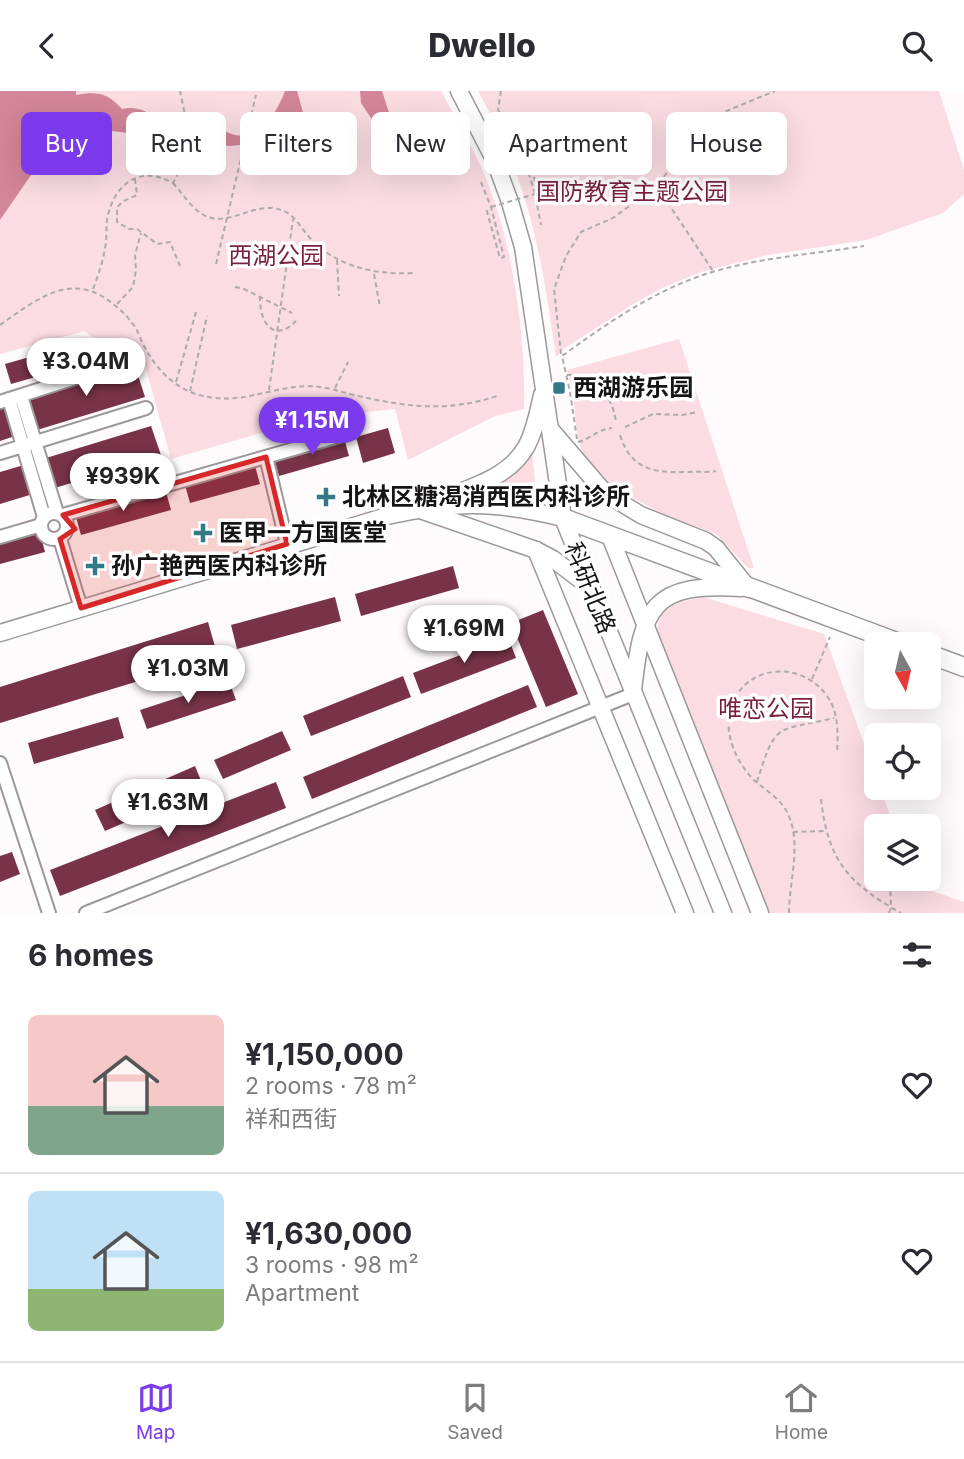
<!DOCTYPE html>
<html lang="en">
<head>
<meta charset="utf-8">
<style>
	:root { --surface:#fff; --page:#f7f7f7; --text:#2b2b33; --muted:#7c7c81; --line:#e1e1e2; --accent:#7c3aed }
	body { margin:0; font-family:Inter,"Noto Sans SC",sans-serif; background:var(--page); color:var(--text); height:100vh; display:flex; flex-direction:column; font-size:26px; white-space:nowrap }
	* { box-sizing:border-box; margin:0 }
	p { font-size:23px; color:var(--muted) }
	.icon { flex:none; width:38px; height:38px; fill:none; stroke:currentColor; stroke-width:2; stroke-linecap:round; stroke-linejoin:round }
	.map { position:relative; height:822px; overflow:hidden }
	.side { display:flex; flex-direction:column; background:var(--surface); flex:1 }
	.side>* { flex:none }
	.top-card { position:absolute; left:21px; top:21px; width:922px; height:63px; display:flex; gap:14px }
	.needle { width:46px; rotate:172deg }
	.controls { position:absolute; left:864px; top:541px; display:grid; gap:14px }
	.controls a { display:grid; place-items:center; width:77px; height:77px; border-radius:10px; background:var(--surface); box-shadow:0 7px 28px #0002; font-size:35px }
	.price { position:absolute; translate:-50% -60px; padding:0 16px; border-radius:24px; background:#fff; color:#222; font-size:23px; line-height:46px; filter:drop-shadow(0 2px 4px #0008) }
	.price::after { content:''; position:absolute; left:50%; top:42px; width:21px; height:16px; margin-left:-10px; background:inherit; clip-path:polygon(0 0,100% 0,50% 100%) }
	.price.selected { background:var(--accent); color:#fff }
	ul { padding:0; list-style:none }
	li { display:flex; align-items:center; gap:21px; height:175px; padding:0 28px }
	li+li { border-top:2px solid var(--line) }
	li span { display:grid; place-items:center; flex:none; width:196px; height:140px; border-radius:10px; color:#555 }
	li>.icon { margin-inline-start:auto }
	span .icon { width:84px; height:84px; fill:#fffc; stroke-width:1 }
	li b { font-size:30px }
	h2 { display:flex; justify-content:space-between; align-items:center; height:84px; padding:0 28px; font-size:30px }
	.tag { padding:0 24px; border-radius:10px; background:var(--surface); box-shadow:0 7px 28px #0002; font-size:24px; line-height:63px }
	.tag.selected { background:var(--accent); color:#fff }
	header { display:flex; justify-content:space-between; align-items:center; height:91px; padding:0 28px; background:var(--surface); font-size:32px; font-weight:800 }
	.dock { display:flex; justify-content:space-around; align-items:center; height:98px; border-top:2px solid var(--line); background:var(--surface); font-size:19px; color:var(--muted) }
	.dock a { display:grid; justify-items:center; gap:4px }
	.dock .selected { color:var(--accent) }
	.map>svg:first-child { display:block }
</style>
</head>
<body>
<header><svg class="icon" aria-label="back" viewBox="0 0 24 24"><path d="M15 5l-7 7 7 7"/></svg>Dwello<svg class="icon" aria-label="search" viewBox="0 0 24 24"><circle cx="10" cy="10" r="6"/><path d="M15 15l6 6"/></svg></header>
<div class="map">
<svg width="964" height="822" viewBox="0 0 964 822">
	<rect width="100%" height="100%" fill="#fffafb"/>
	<!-- green -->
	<g fill="#fbdce3">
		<path d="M0 0H441C455 25 469 50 481 76 512 144 526 243 524 318L495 325 408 369 395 318 313 327 171 368 143 267C126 251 102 257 85 240L0 263Z"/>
		<path d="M478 0H939L964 79V103L943 122 866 149 768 164 701 181 662 197 630 215 565 257 556 266C542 166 529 90 478 0Z"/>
		<path d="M679 248 754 477H748L716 443 667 425 614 397C603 387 584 369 580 354 573 330 576 303 567 279Z"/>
		<path d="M532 359 535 390C522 405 504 398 486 397Z"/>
		<path d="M703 506 824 543 877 688V696L880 697 894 735H877V788H913L927 798 964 811V822H763L655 548C659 515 673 512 703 506Z"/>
	</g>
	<!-- water -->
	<g fill="#d38599">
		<path d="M0 0H76V4C97 0 108 2 122 18 142 14 152 23 164 37 179 36 195 31 209 33 219 35 226 42 235 44 261 49 277 21 285 0H297L305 28 297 38 290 41 267 46 250 53 230 55 221 54 194 46 162 47 120 41 111 40 99 45 86 42 69 29 0 129Z"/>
		<path d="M360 0H382L399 53 391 57 361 12Z"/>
	</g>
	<!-- building -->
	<g fill="#783348">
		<path d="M86 249 92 270 56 280 50 259Z"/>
		<path d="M40 263 46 283 11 293 5 273Z"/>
		<path d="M135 275 145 306 37 339 28 308Z"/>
		<path d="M6 316 15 345 0 350V318Z"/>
		<path d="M151 335 161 364 55 397 46 367Z"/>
		<path d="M388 337 395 362 363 372 356 346Z"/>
		<path d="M344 347 349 365 279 385 274 367Z"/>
		<path d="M24 374 33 403 0 413V381Z"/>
		<path d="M255 375 260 393 190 412 185 394Z"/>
		<path d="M166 401 171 419 81 444 76 426Z"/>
		<path d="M40 442 45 461 0 473V453Z"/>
		<path d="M453 475 459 497 361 525 355 503Z"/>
		<path d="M335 506 341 530 237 558 231 534Z"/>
		<path d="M543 519 578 603 546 616 511 532Z"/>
		<path d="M208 531 218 566 0 632V596Z"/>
		<path d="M508 546 516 567 421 603 413 582Z"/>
		<path d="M403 585 411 606 311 645 303 625Z"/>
		<path d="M229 590 236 609 147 638 140 619Z"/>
		<path d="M528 594 537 616 312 708 303 686Z"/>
		<path d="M118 626 124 647 34 673 28 652Z"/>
		<path d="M282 640 291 659 223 688 214 669Z"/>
		<path d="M195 675 204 697 105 740 95 719Z"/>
		<path d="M276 691 286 717 60 805 50 779Z"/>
		<path d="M12 761 20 783 0 791V765Z"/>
	</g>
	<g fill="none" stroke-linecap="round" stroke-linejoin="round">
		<defs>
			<g id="minor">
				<path d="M21 305 57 422"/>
				<path d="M9 308 44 426"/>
				<path d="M0 311 132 269"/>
				<path d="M0 362 146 317"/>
				<path d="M266 366 287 453"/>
				<circle cx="54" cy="435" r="13"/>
				<path d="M63 424 353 341"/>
				<path d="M0 446 41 434"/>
				<path d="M60 448 81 517"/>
				<path d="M0 672 49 822"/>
				<path d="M86 822 633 603"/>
			</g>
			<g id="major">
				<path d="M459 0 495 70 510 111 523 156 563 427 723 822"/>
				<path d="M551 339 605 402 641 424 706 450 716 457 749 498"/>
				<path d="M435 411C467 397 508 388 526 356 535 340 538 321 542 304"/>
				<path d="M423 420 536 459 553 468 586 493"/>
				<path d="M610 445 760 822"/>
				<path d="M536 459 685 822"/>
				<path d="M0 542 387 425C456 410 494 410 563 427"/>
				<path d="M633 600C642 516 652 491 742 497"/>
			</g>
			<g id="highway">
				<path d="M563 427 902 553"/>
				<path d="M929 563 964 576"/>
			</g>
		</defs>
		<!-- minor casing -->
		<use href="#minor" stroke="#9c9899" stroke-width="16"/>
		<!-- major casing -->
		<use href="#major" stroke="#9c9899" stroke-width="19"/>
		<!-- highway casing -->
		<use href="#highway" stroke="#9c9899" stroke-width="21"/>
		<!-- path -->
		<g stroke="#aeaaab" stroke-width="2" stroke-dasharray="5 3.5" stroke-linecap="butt">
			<path d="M501 0 498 19 511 37"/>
			<path d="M135 88 137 104 124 110 117 116V131L129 138H137L157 153 170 151 180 175"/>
			<path d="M481 91 491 116 504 166 500 167 486 117"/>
			<path d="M173 92C182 102 191 116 202 123 227 139 254 109 281 119 295 123 301 138 311 148 338 177 378 184 415 182"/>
			<path d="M658 97 713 180"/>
			<path d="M540 107 525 55 521 56 535 103 541 134"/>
			<path d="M337 169 339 205"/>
			<path d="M216 173 256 4"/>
			<path d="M374 183 380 216"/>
			<path d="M235 196 244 198 292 222"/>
			<path d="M93 198C98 185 103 171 105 157 107 148 106 138 107 129 113 94 139 73 173 92L186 67 190 47 180 0"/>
			<path d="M260 205C259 229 272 254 296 230"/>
			<path d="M117 213 133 196 136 179 135 164 141 142"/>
			<path d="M0 234C32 212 66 182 105 207 115 214 125 222 132 232 137 237 139 244 142 251 153 273 168 292 193 302 236 317 264 297 307 295 324 295 338 300 354 304 406 316 448 322 500 304"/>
			<path d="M561 263 554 198 566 165 581 141 613 127 657 95 683 60 700 31 775 0"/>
			<path d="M567 284C595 282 613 306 616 331"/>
			<path d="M176 291 196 221"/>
			<path d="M335 297 348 271"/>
			<path d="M269 299 293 128"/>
			<path d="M190 300 207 225"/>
			<path d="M625 336 653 323 682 324 698 321"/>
			<path d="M620 344C631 379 654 382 687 381 697 380 706 382 716 380"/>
			<path d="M577 348 570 301 562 265C609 231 659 196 716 180 764 166 814 163 864 155"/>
			<path d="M578 351C591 348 598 338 612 337"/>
			<path d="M812 588 830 546"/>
			<path d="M757 691C776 629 776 641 834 627"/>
			<path d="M821 708C828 770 848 792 901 822"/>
			<path d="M793 741 826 740"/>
			<path d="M865 752 877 766"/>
			<path d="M789 822C789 793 800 759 791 731 785 709 768 702 753 688 736 671 724 642 730 619 743 573 801 568 827 605 839 621 838 644 837 662"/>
			<path d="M889 822 891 817 890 788"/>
		</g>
		<!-- minor -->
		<use href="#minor" stroke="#fff" stroke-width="12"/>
		<!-- major -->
		<use href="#major" stroke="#fff" stroke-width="16"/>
		<!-- highway -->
		<use href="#highway" stroke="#fff" stroke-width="18"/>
		<!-- path-bridge -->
		<path stroke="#aeaaab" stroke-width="2" stroke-dasharray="5 3.5" stroke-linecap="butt" d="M491 116 535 103"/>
	</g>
	<!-- marked area -->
	<path fill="#d62828" fill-opacity="0.2" stroke="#d62828" stroke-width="5" stroke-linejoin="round" d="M266 366 287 453 81 517 60 448 75 438 63 424Z"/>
	<!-- markers -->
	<g fill="#347988" stroke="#fff" stroke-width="2.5">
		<rect x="552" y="290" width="14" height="14" rx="3.5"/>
		<path d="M322.5 395.5h7v7h7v7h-7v7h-7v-7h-7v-7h7z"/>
		<path d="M199.5 431.5h7v7h7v7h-7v7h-7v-7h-7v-7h7z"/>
		<path d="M91.5 464.5h7v7h7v7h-7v7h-7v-7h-7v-7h7z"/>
	</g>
	<g text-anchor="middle" stroke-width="7" stroke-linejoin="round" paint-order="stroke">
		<!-- park labels -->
		<g font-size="24" fill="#7b1f40" stroke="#fff">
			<text x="632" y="109">国防教育主题公园</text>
			<text x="276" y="173">西湖公园</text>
			<text x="766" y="626">唯恋公园</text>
		</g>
		<!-- poi labels -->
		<g font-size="24" font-weight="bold" fill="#161415" stroke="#fff" text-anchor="start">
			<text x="573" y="305">西湖游乐园</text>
			<text x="342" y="414">北林区糖渴消西医内科诊所</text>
			<text x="219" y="450">医甲一方国医堂</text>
			<text x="111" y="483">孙广艳西医内科诊所</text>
		</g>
		<!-- street labels -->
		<g font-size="24" fill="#161415" stroke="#fff">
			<text transform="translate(590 497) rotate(68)" y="8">科研北路</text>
		</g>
	</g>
</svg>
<div class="controls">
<a><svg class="needle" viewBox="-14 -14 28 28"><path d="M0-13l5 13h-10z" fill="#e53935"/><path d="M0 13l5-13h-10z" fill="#7c7c81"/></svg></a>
<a><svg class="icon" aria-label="locate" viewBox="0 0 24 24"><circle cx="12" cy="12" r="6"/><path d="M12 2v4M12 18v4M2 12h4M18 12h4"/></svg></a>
<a><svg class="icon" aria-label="layers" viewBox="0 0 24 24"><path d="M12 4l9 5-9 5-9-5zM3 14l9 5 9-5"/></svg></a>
</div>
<b class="price" style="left:86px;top:307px">¥3.04M</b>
<b class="price selected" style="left:312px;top:366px">¥1.15M</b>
<b class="price" style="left:123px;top:422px">¥939K</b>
<b class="price" style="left:464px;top:574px">¥1.69M</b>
<b class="price" style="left:188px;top:614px">¥1.03M</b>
<b class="price" style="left:168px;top:748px">¥1.63M</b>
<div class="top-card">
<a class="tag selected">Buy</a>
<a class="tag">Rent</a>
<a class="tag">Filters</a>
<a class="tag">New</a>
<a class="tag">Apartment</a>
<a class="tag">House</a>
</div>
</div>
<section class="side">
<h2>6 homes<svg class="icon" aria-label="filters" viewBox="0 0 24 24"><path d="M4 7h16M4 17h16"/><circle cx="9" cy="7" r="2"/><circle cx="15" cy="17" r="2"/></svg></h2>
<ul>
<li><span style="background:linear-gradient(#f6c9c9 65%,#7fa58c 0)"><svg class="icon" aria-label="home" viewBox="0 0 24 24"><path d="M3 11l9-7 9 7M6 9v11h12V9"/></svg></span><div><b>¥1,150,000</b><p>2 rooms · 78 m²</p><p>祥和西街</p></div><svg class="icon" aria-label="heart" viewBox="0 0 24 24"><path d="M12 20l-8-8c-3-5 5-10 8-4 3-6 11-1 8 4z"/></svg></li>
<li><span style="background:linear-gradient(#bfe0f5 70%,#8fb573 0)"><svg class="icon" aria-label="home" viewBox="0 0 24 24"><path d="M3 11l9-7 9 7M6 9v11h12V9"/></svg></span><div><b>¥1,630,000</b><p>3 rooms · 98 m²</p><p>Apartment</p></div><svg class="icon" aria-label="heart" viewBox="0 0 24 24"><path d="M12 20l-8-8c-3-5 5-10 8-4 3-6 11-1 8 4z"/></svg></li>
</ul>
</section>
<nav class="dock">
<a class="selected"><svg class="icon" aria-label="map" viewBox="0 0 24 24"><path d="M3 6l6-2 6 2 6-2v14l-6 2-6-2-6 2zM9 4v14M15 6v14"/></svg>Map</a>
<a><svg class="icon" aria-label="saved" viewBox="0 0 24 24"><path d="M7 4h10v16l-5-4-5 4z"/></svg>Saved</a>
<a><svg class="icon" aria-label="home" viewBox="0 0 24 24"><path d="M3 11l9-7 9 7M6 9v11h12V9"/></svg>Home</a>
</nav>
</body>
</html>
